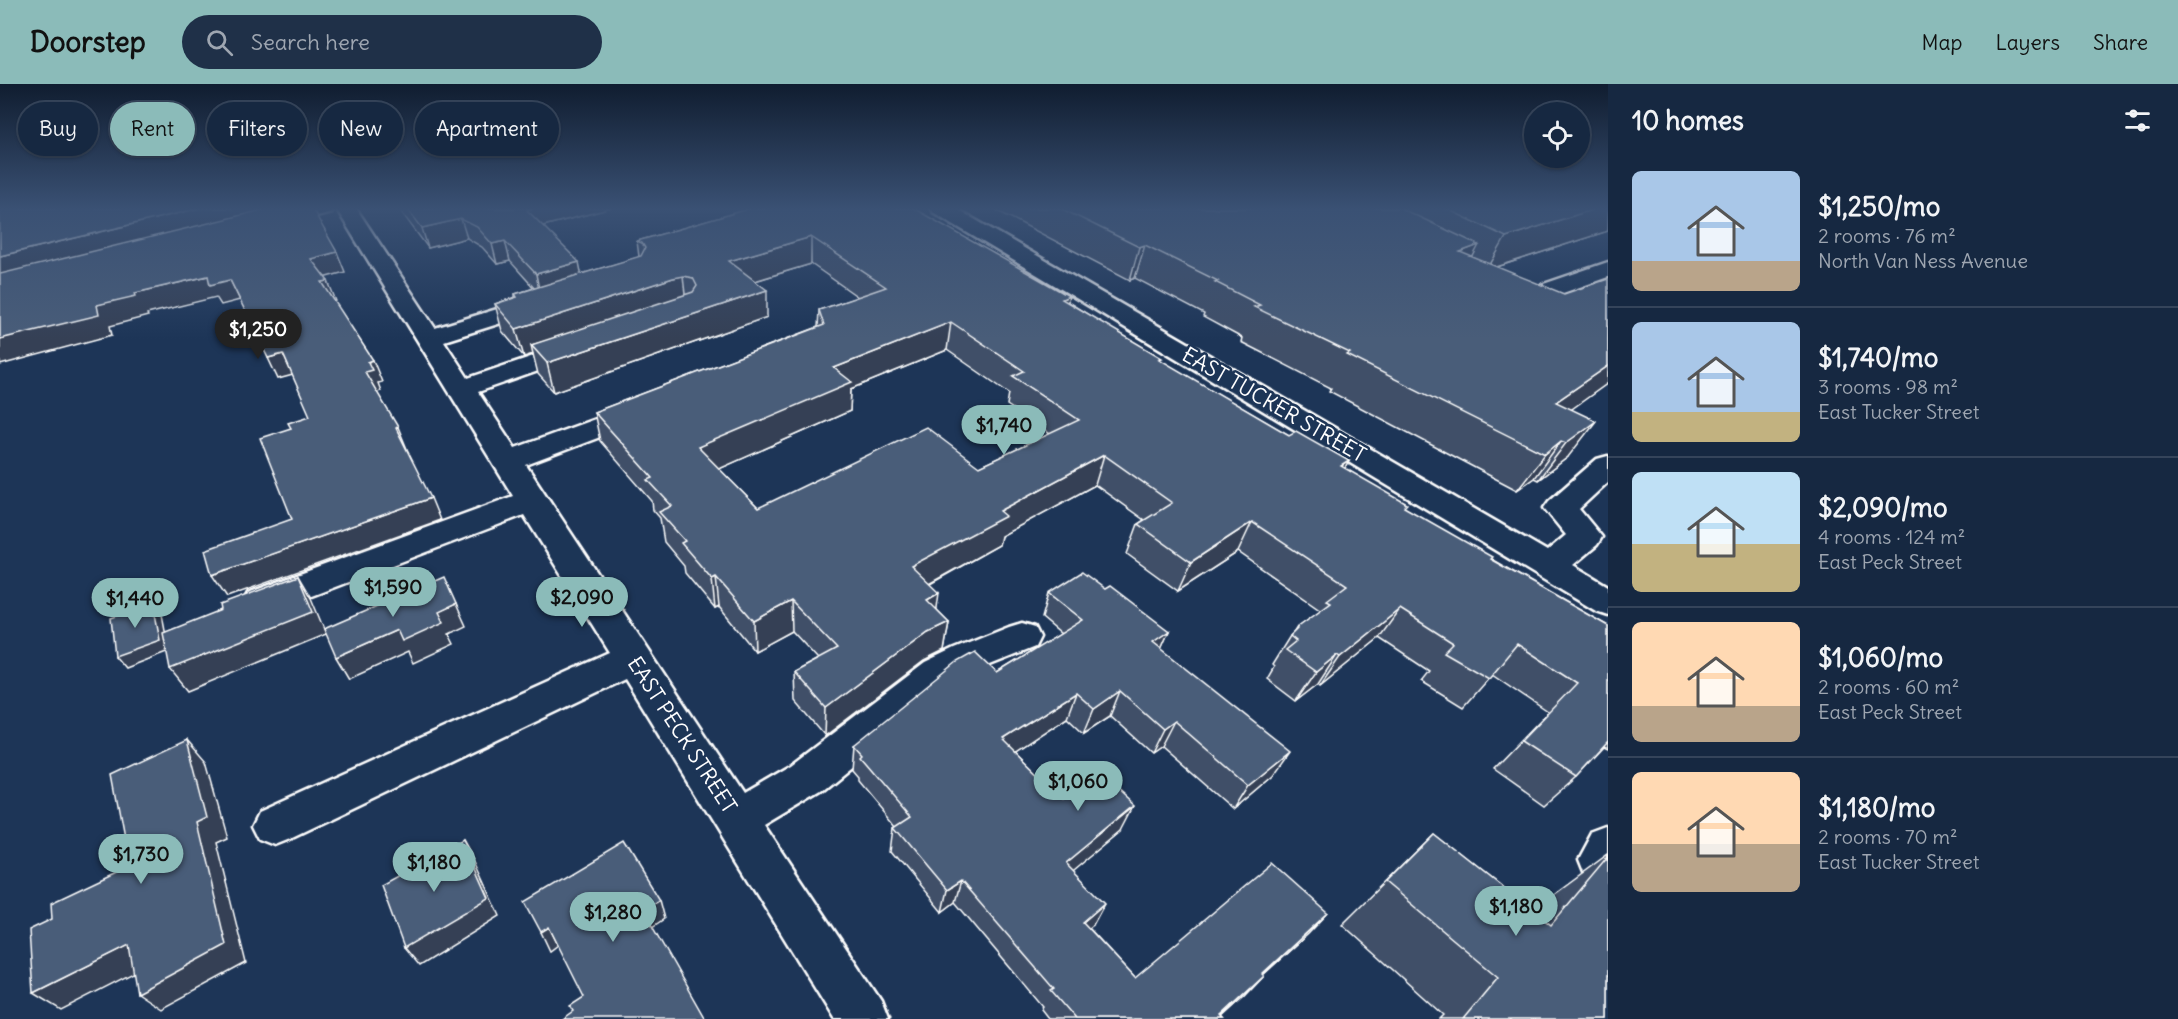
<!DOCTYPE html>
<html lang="en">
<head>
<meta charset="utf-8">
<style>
	:root { --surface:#162841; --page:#1f3048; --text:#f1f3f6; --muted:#9ea6b1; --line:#35445a; --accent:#8bbbb9 }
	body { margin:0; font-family:Delius,sans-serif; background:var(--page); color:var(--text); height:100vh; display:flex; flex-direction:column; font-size:22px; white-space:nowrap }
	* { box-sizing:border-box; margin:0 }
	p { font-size:20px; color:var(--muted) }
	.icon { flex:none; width:33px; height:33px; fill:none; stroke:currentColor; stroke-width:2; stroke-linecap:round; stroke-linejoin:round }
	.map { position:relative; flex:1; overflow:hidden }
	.side { display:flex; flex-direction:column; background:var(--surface); width:570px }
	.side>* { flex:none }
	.banner { position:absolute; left:18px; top:18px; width:570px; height:54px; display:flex; gap:12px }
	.controls { position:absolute; left:1524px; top:18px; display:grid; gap:12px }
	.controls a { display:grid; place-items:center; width:66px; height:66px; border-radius:50%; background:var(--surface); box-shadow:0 2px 4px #0004,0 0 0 2px var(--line); font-size:30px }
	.price { position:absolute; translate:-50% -51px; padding:0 14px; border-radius:21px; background:var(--accent); color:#111; font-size:20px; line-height:39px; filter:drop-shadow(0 2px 3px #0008) }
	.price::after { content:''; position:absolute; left:50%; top:36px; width:18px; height:14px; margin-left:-9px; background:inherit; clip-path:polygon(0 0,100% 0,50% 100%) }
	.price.on { background:#222; color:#fff }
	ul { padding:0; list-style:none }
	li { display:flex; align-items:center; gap:18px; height:150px; padding:0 24px }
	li+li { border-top:2px solid var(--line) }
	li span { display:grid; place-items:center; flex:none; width:168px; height:120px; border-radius:9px; color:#555 }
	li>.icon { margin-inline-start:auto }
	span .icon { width:72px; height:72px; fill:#fffc; stroke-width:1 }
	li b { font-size:26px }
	h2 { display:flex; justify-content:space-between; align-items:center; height:72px; padding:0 24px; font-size:26px }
	.pill { padding:0 21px; border-radius:27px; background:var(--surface); box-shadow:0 2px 4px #0004,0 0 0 2px var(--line); font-size:21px; line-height:54px }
	.pill.on { background:var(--accent); color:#111 }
	header { display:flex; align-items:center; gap:36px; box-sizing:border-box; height:84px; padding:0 30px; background:var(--accent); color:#111 }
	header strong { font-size:28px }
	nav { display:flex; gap:33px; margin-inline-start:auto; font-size:21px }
	.search { width:420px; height:54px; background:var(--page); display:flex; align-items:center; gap:15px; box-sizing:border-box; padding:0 21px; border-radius:33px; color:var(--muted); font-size:22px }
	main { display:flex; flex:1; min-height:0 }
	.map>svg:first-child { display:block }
</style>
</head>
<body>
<header>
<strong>Doorstep</strong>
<div class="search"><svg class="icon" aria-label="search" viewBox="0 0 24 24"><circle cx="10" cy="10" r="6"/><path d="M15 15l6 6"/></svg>Search here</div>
<nav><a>Map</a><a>Layers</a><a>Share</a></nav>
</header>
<main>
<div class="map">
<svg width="1608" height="935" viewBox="0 0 1608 935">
	<rect width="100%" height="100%" fill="#1d3557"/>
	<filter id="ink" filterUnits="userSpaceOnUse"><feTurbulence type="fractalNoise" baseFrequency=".0167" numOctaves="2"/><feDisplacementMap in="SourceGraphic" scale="12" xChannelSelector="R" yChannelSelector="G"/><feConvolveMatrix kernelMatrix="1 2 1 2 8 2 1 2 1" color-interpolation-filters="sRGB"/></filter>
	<g filter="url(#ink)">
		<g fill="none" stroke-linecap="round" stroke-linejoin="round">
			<defs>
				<g id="minor">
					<path d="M299 124H334L331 128 270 144 263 142 260 138 263 134Z"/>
					<path d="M336 124H356L435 244 533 214 541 212 549 214 553 219 549 224 444 257 468 294 569 260 578 257 587 260 591 265 587 270 478 308 515 364 628 323 638 321 648 323 652 329 648 335 526 381 743 709 791 681 925 579 954 565 1009 543 1022 539 1035 543 1040 553 1035 563 980 585 951 601 821 707 764 741 881 917 888 935H834L625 595 290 755 275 761 260 755 253 741 260 727 610 569 524 431 272 527 260 531 248 527 243 518 248 509 513 412Z"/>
					<path d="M930 124H955L1547 467 1566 451 1544 424 1549 417 1597 375 1608 372V398L1579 425 1602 453 1597 461 1573 481 1608 502V531L1596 527 933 128Z"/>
					<path d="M1608 178V193L1532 220C1520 223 1507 219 1499 208L1503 203 1511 201 1526 206Z"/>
					<path d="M1608 744V794L1600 797 1584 791 1578 776 1592 750Z"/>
				</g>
			</defs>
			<!-- minor casing -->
			<use href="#minor" stroke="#fff" stroke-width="5"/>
			<!-- minor -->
			<use href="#minor" fill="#1d3557" fill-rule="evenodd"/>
		</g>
		<!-- wall -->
		<g fill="#405068" stroke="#fff" stroke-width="1.5" fill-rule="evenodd">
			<path d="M400 124H612L543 142 582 190 639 173 637 157 752 124 1069 212 1068 218 1161 277 1289 351 1349 377 1345 384 1405 424 1491 475 1608 542V665L1604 663 1576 693 1544 721 1493 685 1548 628 1492 590 1463 623 1421 597 1429 587 1379 554 1320 602 1318 600 1296 617 1267 595 1274 583 1272 581 1290 552 1294 548 1297 543 1321 526 1238 468 1178 507 1127 470 1138 440 1144 436 1095 401 1001 452 999 461 930 500 937 526 949 538 944 567 924 577 825 652 795 617 794 588 818 575 792 547 755 567 719 523 715 525 685 489 684 482 664 458 660 434 653 426 652 417 600 357 594 328 818 243 819 226 858 213 811 180 755 197 767 233 554 308 538 290 533 270 524 273 502 247 495 220 515 213V210L534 204 510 177 497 180 482 163 467 154 428 164 402 129ZM947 266 1009 309 1007 321 1050 350 979 383 758 424 719 385 850 327 851 305Z"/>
			<path d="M992 124H1608V147L1497 183 1571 325 1568 373 1538 396 1534 394 1517 406 1329 307 1331 304 1241 258 1242 254 1203 233 1204 230 1135 194 1130 196Z"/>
			<path d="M1105 505 1169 547 1161 565 1273 691 1233 725 1161 662 1151 669 1110 632 1084 649 1067 633 1015 667 1064 715 1123 745 1073 786 1093 841 1089 844 1135 894 1328 829 1308 850 1263 891 1264 892 1245 912 1222 933 1224 935H1048L1041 926 1043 923 955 818 942 828 892 767 895 744 897 743 858 696V692L852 685 854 661 997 589 1061 550 1042 534 1049 509Z"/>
			<path d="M1434 749 1537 830 1555 810 1608 771V935H1439L1443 931 1342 840Z"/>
		</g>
		<!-- shaded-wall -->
		<g fill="#344155" stroke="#fff" stroke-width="1.5">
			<path d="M200 124H287L0 196V172Z"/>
			<path d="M533 124H612L531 145 527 126Z"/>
			<path d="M1598 124H1608V147L1487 186 1506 153Z"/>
			<path d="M461 135 467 154 428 164 422 144Z"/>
			<path d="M811 153V180L731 204 729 177Z"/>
			<path d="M505 157 510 177 497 180 492 160Z"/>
			<path d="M1145 161 1135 194 1130 196 1139 163Z"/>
			<path d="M1479 161 1461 195 1460 168Z"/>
			<path d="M337 168 345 188 319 195 311 175Z"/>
			<path d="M579 178 583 198 540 211 536 190Z"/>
			<path d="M208 192 230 196 240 216 221 221 216 213 147 230 148 232 110 242 112 251 0 281V255L97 221 135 209Z"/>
			<path d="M683 192 686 219 531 261 533 270 524 273 516 245 673 194Z"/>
			<path d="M328 197 336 217 331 219 322 198Z"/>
			<path d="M767 206V233L554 308 547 279Z"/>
			<path d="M1069 212 1063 239 1062 215Z"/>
			<path d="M951 238 947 266 851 305 850 327 701 393 698 363 834 284Z"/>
			<path d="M283 270 293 291 278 295 268 274Z"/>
			<path d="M373 276 382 298 378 299 381 307 374 309 365 288 368 278Z"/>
			<path d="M1608 282V299L1530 355 1556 318Z"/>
			<path d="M1596 337 1568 373 1538 396 1566 359Z"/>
			<path d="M398 343 407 365 405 366 396 344Z"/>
			<path d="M1561 357 1534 394 1517 406 1545 370Z"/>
			<path d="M1104 371 1095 401 1001 452 999 461 907 512 911 482 1000 427Z"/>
			<path d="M1349 377 1333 406 1341 382Z"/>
			<path d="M431 414 440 436 227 513 212 491Z"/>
			<path d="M1252 438 1238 468 1178 507 1191 478Z"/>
			<path d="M298 492 311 514 326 550 188 607 170 585Z"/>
			<path d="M716 493 719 523 715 525 712 495Z"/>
			<path d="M939 509 935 538 927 516Z"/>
			<path d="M791 517 792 547 755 567 754 537Z"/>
			<path d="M153 519 162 530 169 567 125 584 115 572Z"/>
			<path d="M456 520 466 542 449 550 454 560 413 579 408 568 349 595 336 573Z"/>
			<path d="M1400 525 1379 554 1320 602 1340 573Z"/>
			<path d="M949 538 944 567 924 577 825 652 826 624 928 548Z"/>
			<path d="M1169 547 1158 572 1153 558Z"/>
			<path d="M1337 571 1318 600 1296 617 1316 588Z"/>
			<path d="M1120 607 1110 632 1084 649 1094 625Z"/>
			<path d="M1076 609 1067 633 996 680 1003 655Z"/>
			<path d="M1174 637 1161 662 1151 669 1163 645Z"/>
			<path d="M187 656 206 678 227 753 216 758 246 879 161 925 137 909 197 738Z"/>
			<path d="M1290 667 1273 691 1233 725 1248 701Z"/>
			<path d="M1135 722 1123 745 1056 801 1066 779Z"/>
			<path d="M463 756 474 775 500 832 419 882 404 864Z"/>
			<path d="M961 797 955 818 942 828 947 806Z"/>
			<path d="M659 816 664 835 649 845 643 826Z"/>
			<path d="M1105 819 1093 841 1072 858 1083 838Z"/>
			<path d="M1328 829 1308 850 1243 909 1262 890Z"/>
			<path d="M549 843 558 861 550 867 541 848Z"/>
			<path d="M129 861 153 879 61 926 33 909Z"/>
			<path d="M1264 892 1245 912 1220 935H1218Z"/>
		</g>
		<!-- building -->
		<g fill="#4a5d79" stroke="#fff" stroke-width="1.5" fill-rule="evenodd">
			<path d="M0 124H200L0 172Z"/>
			<path d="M270 124H312L337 168 311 175 328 197 322 198 373 276 368 278 372 286 365 288 398 343 396 344 431 414 212 491 205 466 292 435 260 354 291 344 288 339 310 332 283 270 268 274 230 196 210 201 208 192 135 209 136 212 97 221 99 231 0 255V190Z"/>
			<path d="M407 124H533L527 126 579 178 536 190 505 157 492 160 477 143 461 135 422 144Z"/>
			<path d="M752 124H913L1069 212 1062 215 1162 274 1159 275 1289 351 1296 347 1349 377 1341 382 1407 420 1404 423 1492 473 1490 475 1608 542V658L1576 693 1521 657 1577 599 1517 560 1489 594 1444 568 1453 559 1400 525 1340 573 1337 571 1316 588 1285 566 1296 557 1290 552 1298 544 1297 543 1331 518 1327 516 1347 501 1252 438 1191 478 1138 440 1172 419 1104 371 1000 427 1006 432 911 482 939 509 927 516 949 538 928 548 826 624 794 588 837 565 791 517 754 537 716 493 712 495 681 459 685 457 659 428 672 422 648 396 653 394 594 328 824 241 819 226 886 203 811 153 729 177 767 206 547 279 531 261 693 208 697 202 693 194 683 192 673 194 516 245 495 220 517 213 515 210 641 172 645 164 642 159 637 157ZM951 238 1024 287 1013 292 1079 336 979 383 926 343 758 424 698 363 852 298 834 284Z"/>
			<path d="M1060 124H1400L1479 161 1460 168 1564 210 1608 195V282L1556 318 1596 337 1566 359 1561 357 1545 370 1347 271 1350 269 1254 223 1260 221 1215 198 1218 197 1145 161 1139 163Z"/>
			<path d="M1445 124H1598L1506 153Z"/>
			<path d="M1082 488 1105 505 1110 502 1169 547 1153 558 1290 667 1248 701 1174 637 1163 645 1120 607 1094 625 1076 609 1003 655 1064 715 1098 689 1135 722 1066 779 1105 819 1083 838 1135 894 1272 779 1328 829 1262 890 1264 892 1221 932 1224 935H1075L1051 907 1054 905 961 797 947 806 895 744 912 733 860 672 862 670 854 661 957 578 975 568 997 589 1083 536 1049 509Z"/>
			<path d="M298 492 313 528 170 585 163 549 221 526 220 521Z"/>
			<path d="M444 493 456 520 439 528 444 538 402 557 397 546 336 573 324 545Z"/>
			<path d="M153 519 160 556 115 572 111 534Z"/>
			<path d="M187 656 207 733 197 738 226 861 137 909 129 861 33 909 29 846 52 835 51 819 129 782 112 691Z"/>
			<path d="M1434 749 1551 841 1608 773V935H1463L1498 893 1385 798Z"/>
			<path d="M463 756 489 814 404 864 381 801Z"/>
			<path d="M624 759 659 816 643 826 705 935H562L573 927 570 922 584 913 549 843 541 848 525 818Z"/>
		</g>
	</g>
	<!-- sky -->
	<linearGradient id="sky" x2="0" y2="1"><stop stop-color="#101d30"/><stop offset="0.49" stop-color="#3a5174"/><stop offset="1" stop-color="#3a5174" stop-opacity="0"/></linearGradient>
	<rect width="1608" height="255" fill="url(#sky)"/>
	<g text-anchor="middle" stroke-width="5" stroke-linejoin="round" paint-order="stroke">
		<!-- street labels -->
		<g font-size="21" fill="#fff" stroke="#1d3557">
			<text transform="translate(1274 321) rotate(30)" y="7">EAST TUCKER STREET</text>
			<text transform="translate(682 651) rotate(57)" y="7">EAST PECK STREET</text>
		</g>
	</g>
</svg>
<div class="controls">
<a><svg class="icon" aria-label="locate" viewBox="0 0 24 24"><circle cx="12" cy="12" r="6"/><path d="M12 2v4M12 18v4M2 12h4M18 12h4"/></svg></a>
</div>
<b class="price on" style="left:258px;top:276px">$1,250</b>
<b class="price" style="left:1004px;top:372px">$1,740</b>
<b class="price" style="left:393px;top:534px">$1,590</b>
<b class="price" style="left:582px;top:544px">$2,090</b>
<b class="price" style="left:135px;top:545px">$1,440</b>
<b class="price" style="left:1078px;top:728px">$1,060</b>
<b class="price" style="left:141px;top:801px">$1,730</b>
<b class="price" style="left:434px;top:809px">$1,180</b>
<b class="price" style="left:1516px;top:853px">$1,180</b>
<b class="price" style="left:613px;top:859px">$1,280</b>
<div class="banner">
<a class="pill">Buy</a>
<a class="pill on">Rent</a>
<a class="pill">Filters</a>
<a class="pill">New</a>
<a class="pill">Apartment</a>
</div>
</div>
<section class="side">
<h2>10 homes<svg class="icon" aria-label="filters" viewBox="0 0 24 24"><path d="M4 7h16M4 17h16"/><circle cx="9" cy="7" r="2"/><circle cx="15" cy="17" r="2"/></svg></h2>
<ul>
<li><span style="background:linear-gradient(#a9c7e8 75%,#b9a48a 0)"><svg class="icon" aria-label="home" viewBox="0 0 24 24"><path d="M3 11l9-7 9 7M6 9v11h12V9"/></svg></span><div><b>$1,250/mo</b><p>2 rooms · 76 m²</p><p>North Van Ness Avenue</p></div></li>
<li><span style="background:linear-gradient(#a9c7e8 75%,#c2b280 0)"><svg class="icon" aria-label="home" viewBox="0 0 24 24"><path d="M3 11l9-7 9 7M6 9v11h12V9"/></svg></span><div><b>$1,740/mo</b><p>3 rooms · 98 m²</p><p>East Tucker Street</p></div></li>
<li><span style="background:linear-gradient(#bfe0f5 60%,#c2b280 0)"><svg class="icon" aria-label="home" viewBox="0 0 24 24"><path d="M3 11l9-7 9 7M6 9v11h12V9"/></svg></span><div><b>$2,090/mo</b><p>4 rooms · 124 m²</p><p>East Peck Street</p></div></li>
<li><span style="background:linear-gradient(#ffd9b3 70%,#b9a48a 0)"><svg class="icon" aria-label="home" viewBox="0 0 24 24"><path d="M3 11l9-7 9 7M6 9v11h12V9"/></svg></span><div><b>$1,060/mo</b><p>2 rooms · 60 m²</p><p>East Peck Street</p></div></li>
<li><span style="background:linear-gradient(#ffd9b3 60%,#b9a48a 0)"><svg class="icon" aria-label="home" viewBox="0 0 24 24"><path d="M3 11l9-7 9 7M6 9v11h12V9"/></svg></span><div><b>$1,180/mo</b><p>2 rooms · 70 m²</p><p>East Tucker Street</p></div></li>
</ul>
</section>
</main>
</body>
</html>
